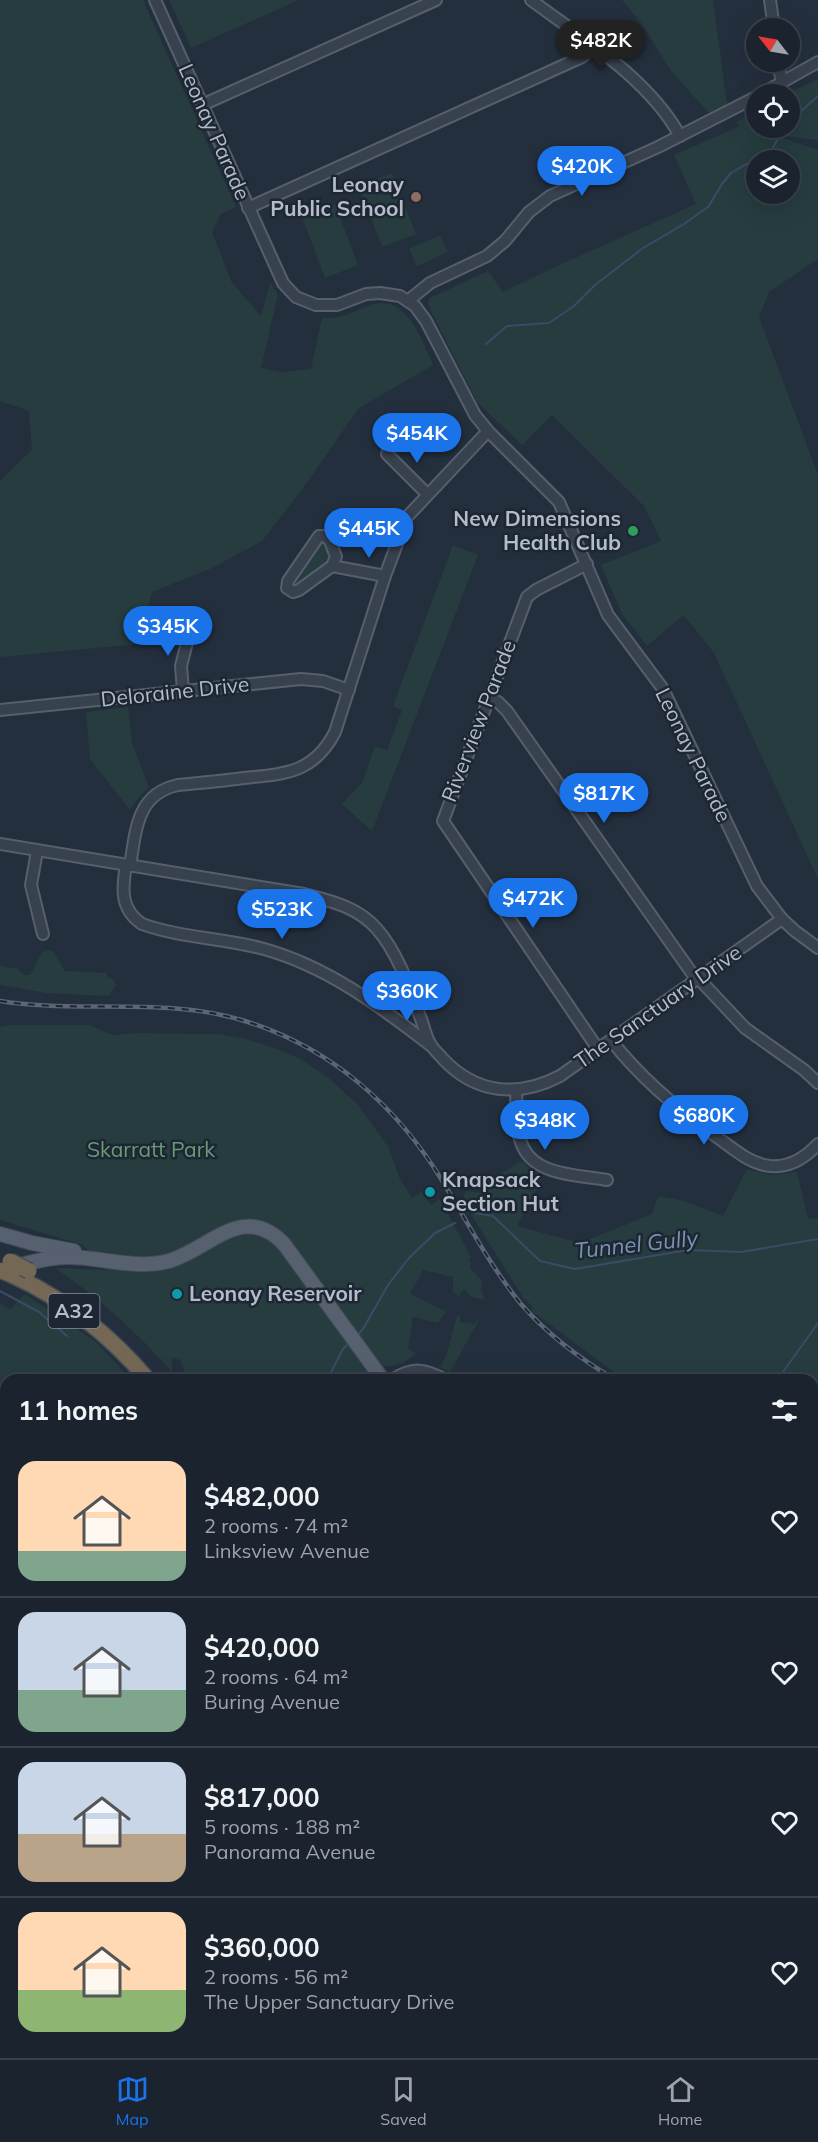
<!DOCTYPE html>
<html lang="en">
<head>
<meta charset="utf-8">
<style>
	:root { --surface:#1b232e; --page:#282f3a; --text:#f1f3f6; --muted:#a0a4aa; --line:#39404a; --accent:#1a73e8 }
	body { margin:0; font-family:Mulish,sans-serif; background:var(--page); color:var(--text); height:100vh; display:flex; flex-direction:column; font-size:22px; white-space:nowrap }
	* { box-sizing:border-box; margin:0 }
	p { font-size:20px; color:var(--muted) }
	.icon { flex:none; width:33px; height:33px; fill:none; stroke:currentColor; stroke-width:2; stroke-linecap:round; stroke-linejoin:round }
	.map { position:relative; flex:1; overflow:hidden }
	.panel { position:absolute; left:0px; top:1374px; width:819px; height:684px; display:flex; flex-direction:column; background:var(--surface); border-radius:18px 18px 0 0; box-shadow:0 6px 24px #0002,0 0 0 2px var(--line) }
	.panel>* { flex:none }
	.needle { width:39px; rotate:301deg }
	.fabs { position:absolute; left:746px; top:18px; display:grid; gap:12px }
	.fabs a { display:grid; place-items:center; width:54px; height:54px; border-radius:50%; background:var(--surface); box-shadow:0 6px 24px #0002,0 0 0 2px var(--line); font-size:30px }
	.price { position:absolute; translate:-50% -51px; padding:0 14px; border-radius:21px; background:var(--accent); color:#fff; font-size:20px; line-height:39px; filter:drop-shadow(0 2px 3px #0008) }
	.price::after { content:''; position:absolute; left:50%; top:36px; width:18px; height:14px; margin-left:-9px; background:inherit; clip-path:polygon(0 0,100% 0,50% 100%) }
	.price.active { background:#222; color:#fff }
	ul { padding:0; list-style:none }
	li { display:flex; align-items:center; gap:18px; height:150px; padding:0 18px }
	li+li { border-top:2px solid var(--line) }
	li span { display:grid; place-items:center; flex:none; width:168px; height:120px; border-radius:18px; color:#555 }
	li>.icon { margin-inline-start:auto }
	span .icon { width:72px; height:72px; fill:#fffc; stroke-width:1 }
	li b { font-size:26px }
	h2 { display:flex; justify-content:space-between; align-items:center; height:72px; padding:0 18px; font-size:26px }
	.tab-bar { display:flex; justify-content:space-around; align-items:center; height:84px; border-top:2px solid var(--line); background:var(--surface); font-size:16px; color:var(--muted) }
	.tab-bar a { display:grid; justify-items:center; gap:3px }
	.tab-bar .active { color:var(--accent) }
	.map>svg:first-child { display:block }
</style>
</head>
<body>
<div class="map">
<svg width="818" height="2058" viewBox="0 0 818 2058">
	<rect width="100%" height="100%" fill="#242f3e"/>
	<!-- green -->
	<g fill="#263c3f" fill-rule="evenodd">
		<path d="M0 0H143L236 207 221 214 212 232 232 283 261 316 270 283 278 294 261 368 282 372 311 369 322 318C340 319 351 313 367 306 406 291 421 338 433 365L359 408 303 488 262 541 212 568 152 592 139 644 0 657V481L32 450 29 411 0 401Z"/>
		<path d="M169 0H299L191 48Z"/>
		<path d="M622 0H713L727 104 709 113 672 72 639 20Z"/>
		<path d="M818 79V140L783 136 776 131 777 136 818 150V259L769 292 759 317 818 475V879L714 653 684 615 647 646 622 614 601 565 661 541 644 506 552 415 522 445 477 402 428 305 429 299 434 296 488 271 503 292 557 266 696 204 674 155 738 127 740 125 736 122 756 111V128H789V94H786ZM789 160V194H756V160Z"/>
		<path d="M392 173 416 234 382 247 359 186Z"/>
		<path d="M335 204 358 265 325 278 302 217Z"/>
		<path d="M440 235 448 252 417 266 409 249Z"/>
		<path d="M321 542 325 543 330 555 328 563 298 585 295 584 293 581Z"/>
		<path d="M453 545 478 555 372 831 342 804 362 783 375 746 387 750 402 710 393 706Z"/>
		<path d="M128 707 132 743 149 787 138 798 130 810 90 759 86 712Z"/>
		<path d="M52 950 65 971 107 973V977L114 980 116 985 109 996 47 993 0 985V966L18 969 24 975H30L42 952Z"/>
		<path d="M12 1025H89L112 1035 135 1033 218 1034 246 1039 283 1051 300 1059 330 1079 359 1106 389 1148 399 1177 412 1198 421 1192 431 1205 440 1199 471 1257 469 1260 471 1262 470 1268 482 1280 481 1289 485 1300 472 1297 464 1289 459 1296 453 1292V1277L423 1270 410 1294 446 1312 438 1323 413 1317 408 1349 415 1353C405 1365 395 1367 380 1366L376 1380H186L181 1361 172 1357V1372C136 1331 99 1298 55 1268L105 1270 83 1245 0 1220V1027Z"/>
		<path d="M522 1161 532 1171 543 1177 517 1226 580 1243 652 1214 658 1196 684 1201 723 1216 747 1169 771 1175 797 1172 808 1219 818 1218V1444L813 1443V1380H630L611 1370 532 1311V1306L522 1296 462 1200 466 1191 489 1194 482 1184Z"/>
		<path d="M25 1294 96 1342 132 1380H6V1558L0 1562V1303L10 1309Z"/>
		<path d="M457 1316H460L461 1323 470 1322 473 1325 481 1316 450 1372 440 1367 446 1356Z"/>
		<path d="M6 1766V2052H675V2058H0V1769Z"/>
	</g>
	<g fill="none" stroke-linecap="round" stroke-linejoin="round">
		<!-- stream -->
		<g stroke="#394c67" stroke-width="2">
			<path d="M789 122 818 96"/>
			<path d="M771 151 784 128"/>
			<path d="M486 344 507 326 549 323 574 306 595 285 643 248 684 224 708 207 722 184 731 173 750 162"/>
			<path d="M475 1213 493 1216 540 1261 575 1269 688 1250 741 1252 818 1239"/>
			<path d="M0 1291 39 1312 67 1336"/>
			<path d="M357 1336 363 1329 388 1285 409 1258 435 1233 455 1223"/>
			<path d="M327 1380 343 1349 350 1342"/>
			<path d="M779 1380 783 1372 818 1323"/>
			<path d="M0 1822 6 1819"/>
			<path d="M172 2058 173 2052"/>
		</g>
		<defs>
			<g id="minor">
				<path d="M155 0 283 283 296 297 316 305H337L366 294 380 293 400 296 415 306 426 321 475 415 488 431 559 502 608 615 663 689 757 886 782 919 795 931 818 948"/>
				<path d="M531 0C582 38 649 79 680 136"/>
				<path d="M770 0 774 28"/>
				<path d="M778 62 782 83"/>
				<path d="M761 94 818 62"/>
				<path d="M202 105 436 0"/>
				<path d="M248 208 582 57 594 47"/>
				<path d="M409 300 430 283 487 256 505 241 529 212 550 196 658 147 756 97"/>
				<path d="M387 454 427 494"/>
				<path d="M587 564 536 590 527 597 443 821 598 1049"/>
				<path d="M332 566 336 557 330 541 325 536H319L288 581 287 588 293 592 299 590 332 566 385 576"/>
				<path d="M183 691 181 666 191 627"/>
				<path d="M488 697 498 702 507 711 696 979"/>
				<path d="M0 710 301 679 323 681 349 690"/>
				<path d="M0 844 304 894C331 901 358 907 377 929 398 953 410 989 421 1019 424 1027 426 1038 431 1045 434 1050 439 1054 443 1059 476 1094 518 1098 560 1076L782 919"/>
				<path d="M37 851 31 885 43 934"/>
				<path d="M126 865C122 889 120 909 142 924 181 938 224 938 264 949 328 967 378 1005 430 1045"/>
				<path d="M130 866C136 831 136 794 178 785 200 783 222 781 244 778 285 774 314 773 335 732L385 576 407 517 488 431"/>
				<path d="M698 978 745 1028 804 1070 818 1083"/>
				<path d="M611 1040C641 1079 681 1112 721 1140 736 1151 751 1164 770 1166 790 1168 805 1158 818 1144"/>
				<path d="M516 1091C517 1108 515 1131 523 1147 536 1176 580 1175 607 1180"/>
				<path d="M392 1380C413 1366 425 1369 446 1380"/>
				<path d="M0 1572 6 1568"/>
				<path d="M813 1585 818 1587"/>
				<path d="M0 1677 2 1679"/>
				<path d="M813 1717 818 1721"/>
				<path d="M813 1898 818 1900"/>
				<path d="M813 2020 818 2022"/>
			</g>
			<g id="major">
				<path d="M0 1234 32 1243 74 1251"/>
				<path d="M14 1267C31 1262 49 1257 68 1257 101 1257 135 1270 169 1261 210 1249 243 1201 284 1244L383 1380"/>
				<path d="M735 2058V2052"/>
			</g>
			<g id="highway">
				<path d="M12 1275C64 1299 111 1336 148 1380"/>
				<path d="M0 1748 6 1745"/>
				<path d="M0 1761 6 1758"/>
			</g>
		</defs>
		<!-- minor casing -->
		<use href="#minor" stroke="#565f6c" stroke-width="14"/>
		<!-- major casing -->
		<use href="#major" stroke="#414a57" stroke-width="16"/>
		<!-- highway casing -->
		<use href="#highway" stroke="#434c59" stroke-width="18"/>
		<!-- minor -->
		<use href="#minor" stroke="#38414e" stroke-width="10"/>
		<!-- major -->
		<use href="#major" stroke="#56606e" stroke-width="14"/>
		<!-- highway -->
		<use href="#highway" stroke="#746855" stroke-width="15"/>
		<defs>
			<g id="rail">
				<path d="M0 1001C82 1014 167 996 248 1022 332 1049 397 1106 443 1182 468 1223 490 1266 521 1304 548 1335 580 1359 616 1380"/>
				<path d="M813 1450 818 1451"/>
			</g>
		</defs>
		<!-- rail casing -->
		<use href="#rail" stroke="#5a6575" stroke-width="4.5"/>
		<!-- rail -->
		<use href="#rail" stroke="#1d2633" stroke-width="2" stroke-dasharray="7" stroke-linecap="butt"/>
		<defs>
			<g id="highway-bridge">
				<path d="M10 1261 29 1271"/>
				<path d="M0 1270 12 1275"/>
			</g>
		</defs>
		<!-- highway-bridge casing -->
		<use href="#highway-bridge" stroke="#434c59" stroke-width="18" stroke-linecap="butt"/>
		<!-- highway-bridge -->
		<use href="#highway-bridge" stroke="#746855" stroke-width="15"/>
	</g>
	<!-- markers -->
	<circle fill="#8d6e63" stroke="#1d2633" stroke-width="2" cx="416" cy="197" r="6"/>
	<circle fill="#2e9e5b" stroke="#1d2633" stroke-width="2" cx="633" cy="531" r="6"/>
	<g fill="#0f9aa8" stroke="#1d2633" stroke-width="2">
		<circle cx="430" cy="1192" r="6"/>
		<circle cx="177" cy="1294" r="6"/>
	</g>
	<g text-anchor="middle" stroke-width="5" stroke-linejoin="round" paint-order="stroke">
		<!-- shield labels -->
		<rect fill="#1d2633" stroke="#878f9c" stroke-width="1.5" x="48.5" y="1294" width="51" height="34" rx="4.5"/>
		<g font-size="20" font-weight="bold" fill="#b4bcc9">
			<text x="74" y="1318">A32</text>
		</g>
		<!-- street labels -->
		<g font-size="21" fill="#b4bcc9" stroke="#1d2633">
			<text transform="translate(214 132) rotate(66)" y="7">Leonay Parade</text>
			<text transform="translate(175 692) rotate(-6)" y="7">Deloraine Drive</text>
			<text transform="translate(479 721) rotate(-69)" y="7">Riverview Parade</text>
			<text transform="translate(693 755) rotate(64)" y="7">Leonay Parade</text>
			<text transform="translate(658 1007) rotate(-35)" y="7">The Sanctuary Drive</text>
		</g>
		<!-- poi labels -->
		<g font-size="21" font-weight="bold" fill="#b4bcc9" stroke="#1d2633" text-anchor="end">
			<text x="404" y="192">Leonay<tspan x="404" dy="24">Public School</tspan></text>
			<text x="621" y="526">New Dimensions<tspan x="621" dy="24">Health Club</tspan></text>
			<text x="442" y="1187" text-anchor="start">Knapsack<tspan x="442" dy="24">Section Hut</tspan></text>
			<text x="189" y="1301" text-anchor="start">Leonay Reservoir</text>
		</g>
		<!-- park labels -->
		<g font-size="21" fill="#6b9a76" stroke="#1d2633">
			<text x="151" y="1157">Skarratt Park</text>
		</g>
		<!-- water labels -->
		<g font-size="22" font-style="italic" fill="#7c92b1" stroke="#1d2633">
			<text transform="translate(636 1244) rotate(-6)" y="8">Tunnel Gully</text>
		</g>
	</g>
</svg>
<div class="fabs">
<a><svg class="needle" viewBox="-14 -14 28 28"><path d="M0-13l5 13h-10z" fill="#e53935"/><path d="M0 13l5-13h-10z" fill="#a0a4aa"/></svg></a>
<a><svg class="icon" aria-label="locate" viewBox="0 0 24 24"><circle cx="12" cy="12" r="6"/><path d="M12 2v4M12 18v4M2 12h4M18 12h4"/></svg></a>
<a><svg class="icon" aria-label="layers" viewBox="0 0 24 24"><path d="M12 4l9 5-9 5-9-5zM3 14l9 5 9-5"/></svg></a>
</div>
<b class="price active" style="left:601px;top:71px">$482K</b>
<b class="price" style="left:582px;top:197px">$420K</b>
<b class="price" style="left:417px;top:464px">$454K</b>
<b class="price" style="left:369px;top:559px">$445K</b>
<b class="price" style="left:168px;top:657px">$345K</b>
<b class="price" style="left:604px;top:824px">$817K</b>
<b class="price" style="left:533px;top:929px">$472K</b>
<b class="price" style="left:282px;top:940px">$523K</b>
<b class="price" style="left:407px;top:1022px">$360K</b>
<b class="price" style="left:704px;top:1146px">$680K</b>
<b class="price" style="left:545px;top:1151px">$348K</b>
<section class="panel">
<h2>11 homes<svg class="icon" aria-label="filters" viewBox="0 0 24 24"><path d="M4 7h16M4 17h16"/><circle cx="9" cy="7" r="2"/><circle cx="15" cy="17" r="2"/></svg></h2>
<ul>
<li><span style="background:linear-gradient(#ffd9b3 75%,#7fa58c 0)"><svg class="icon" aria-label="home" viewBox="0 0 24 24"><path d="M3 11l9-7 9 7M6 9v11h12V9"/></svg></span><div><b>$482,000</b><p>2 rooms · 74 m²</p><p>Linksview Avenue</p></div><svg class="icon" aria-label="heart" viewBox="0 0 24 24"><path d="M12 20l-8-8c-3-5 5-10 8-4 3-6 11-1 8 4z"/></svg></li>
<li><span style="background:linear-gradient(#c9d6e8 65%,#7fa58c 0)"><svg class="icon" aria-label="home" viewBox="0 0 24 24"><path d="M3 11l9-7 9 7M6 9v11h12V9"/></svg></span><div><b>$420,000</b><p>2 rooms · 64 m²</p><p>Buring Avenue</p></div><svg class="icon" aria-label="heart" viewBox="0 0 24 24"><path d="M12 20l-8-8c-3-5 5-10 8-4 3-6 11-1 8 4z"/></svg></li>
<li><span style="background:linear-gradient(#c9d6e8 60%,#b9a48a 0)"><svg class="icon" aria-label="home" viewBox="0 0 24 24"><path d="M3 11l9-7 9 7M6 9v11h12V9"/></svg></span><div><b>$817,000</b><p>5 rooms · 188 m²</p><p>Panorama Avenue</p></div><svg class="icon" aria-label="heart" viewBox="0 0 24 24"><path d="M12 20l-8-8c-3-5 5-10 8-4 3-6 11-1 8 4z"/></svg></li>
<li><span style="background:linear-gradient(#ffd9b3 65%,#8fb573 0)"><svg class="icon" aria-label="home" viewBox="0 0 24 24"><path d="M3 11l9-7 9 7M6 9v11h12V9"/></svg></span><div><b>$360,000</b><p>2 rooms · 56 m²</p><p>The Upper Sanctuary Drive</p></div><svg class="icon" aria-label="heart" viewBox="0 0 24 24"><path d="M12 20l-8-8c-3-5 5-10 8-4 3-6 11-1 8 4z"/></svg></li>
</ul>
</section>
</div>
<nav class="tab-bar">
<a class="active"><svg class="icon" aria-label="map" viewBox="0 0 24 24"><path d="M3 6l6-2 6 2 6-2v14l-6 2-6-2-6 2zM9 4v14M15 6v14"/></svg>Map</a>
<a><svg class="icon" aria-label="saved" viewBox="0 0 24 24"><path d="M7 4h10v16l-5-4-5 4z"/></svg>Saved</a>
<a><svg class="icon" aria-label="home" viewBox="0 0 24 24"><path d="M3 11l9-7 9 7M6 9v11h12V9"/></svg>Home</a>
</nav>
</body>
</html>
